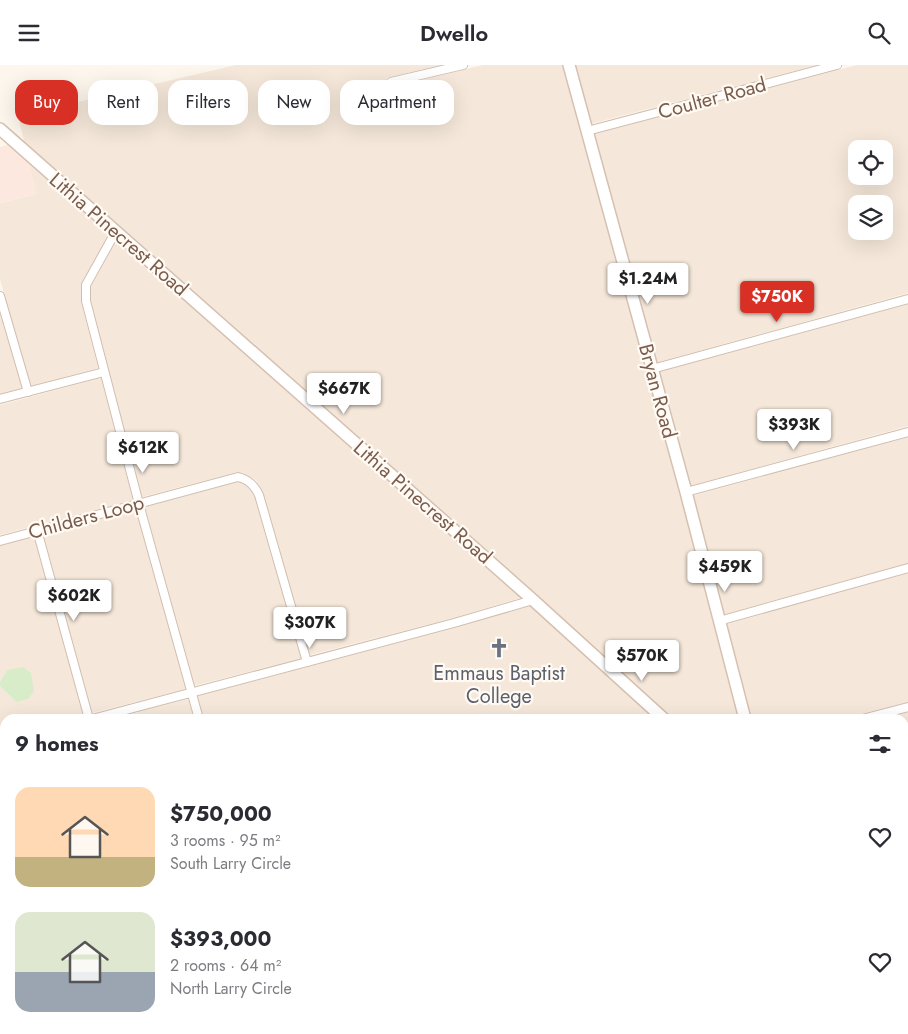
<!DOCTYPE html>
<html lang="en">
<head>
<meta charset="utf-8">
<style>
	:root { --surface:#fff; --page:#f2f2f3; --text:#2b2b33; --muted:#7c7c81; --accent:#d93025 }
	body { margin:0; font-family:Jost,sans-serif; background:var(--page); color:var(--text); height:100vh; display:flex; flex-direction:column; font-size:19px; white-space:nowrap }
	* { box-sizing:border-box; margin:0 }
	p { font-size:16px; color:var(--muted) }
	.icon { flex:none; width:28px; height:28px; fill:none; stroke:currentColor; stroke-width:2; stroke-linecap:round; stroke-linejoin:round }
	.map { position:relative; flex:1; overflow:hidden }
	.side { position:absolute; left:0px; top:649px; width:909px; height:321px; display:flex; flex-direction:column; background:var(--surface); border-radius:15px 15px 0 0; box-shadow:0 5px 20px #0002 }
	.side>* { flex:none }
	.hud { position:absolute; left:15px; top:15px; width:500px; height:45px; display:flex; gap:10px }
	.tools { position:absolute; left:848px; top:75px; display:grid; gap:10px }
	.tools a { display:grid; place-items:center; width:45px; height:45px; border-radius:10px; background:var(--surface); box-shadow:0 5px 20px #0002; font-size:25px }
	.price { position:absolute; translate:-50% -42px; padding:0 11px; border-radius:5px; background:#fff; color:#222; font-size:16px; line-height:32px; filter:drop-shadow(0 1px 2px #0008) }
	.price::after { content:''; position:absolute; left:50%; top:30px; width:15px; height:11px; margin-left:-8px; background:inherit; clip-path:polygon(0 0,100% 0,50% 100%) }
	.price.active { background:var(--accent); color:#fff }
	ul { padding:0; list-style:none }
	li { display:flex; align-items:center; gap:15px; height:125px; padding:0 15px }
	li span { display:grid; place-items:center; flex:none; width:140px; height:100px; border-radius:15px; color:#555 }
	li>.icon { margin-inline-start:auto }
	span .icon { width:60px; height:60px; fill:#fffc; stroke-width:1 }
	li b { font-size:21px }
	h2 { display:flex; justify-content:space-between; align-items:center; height:60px; padding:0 15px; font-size:21px }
	.tag { padding:0 18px; border-radius:15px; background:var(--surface); box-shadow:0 5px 20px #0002; font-size:18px; line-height:45px }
	.tag.active { background:var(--accent); color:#fff }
	header { display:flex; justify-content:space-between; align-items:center; height:65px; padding:0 15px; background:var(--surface); font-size:22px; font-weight:600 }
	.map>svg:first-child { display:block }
</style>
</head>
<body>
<header><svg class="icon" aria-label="menu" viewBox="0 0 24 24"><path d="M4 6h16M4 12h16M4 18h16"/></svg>Dwello<svg class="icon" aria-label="search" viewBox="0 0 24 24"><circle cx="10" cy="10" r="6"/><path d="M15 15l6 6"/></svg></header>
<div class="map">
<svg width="908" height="969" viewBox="0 0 908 969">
	<rect width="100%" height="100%" fill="#fdf6ec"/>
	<!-- residential -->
	<g fill="#f5e8da" fill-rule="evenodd">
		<path d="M236 0H441L386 13 389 23 483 0H564L648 305 740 654H671L537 532 536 529H534L25 80 18 51Z"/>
		<path d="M574 0H817L590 59Z"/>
		<path d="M857 0H908V228L655 298 592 69ZM856 84H884V111H856ZM856 139H884V166H856Z"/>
		<path d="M28 95 110 167 82 220 81 237 98 303 31 321 0 214V138L36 129Z"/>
		<path d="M117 174 523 532 453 553 310 590 263 428 256 415 247 410 237 407 142 432 90 235 91 222Z"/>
		<path d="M908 239V361L689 421 658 307Z"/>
		<path d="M0 247 22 324 0 329Z"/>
		<path d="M101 313 133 435 0 470V340Z"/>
		<path d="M908 372V498L722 550 692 431Z"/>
		<path d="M238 417 250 423 254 431 301 593 194 621 145 442Z"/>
		<path d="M136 445 186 624 92 648 43 469Z"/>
		<path d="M34 471 84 651 72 654H5V671L0 661V621L16 637 7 605 0 617V481Z"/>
		<path d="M908 508V637L841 654H750L724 560Z"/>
		<path d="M532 540 657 654H203L197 631 455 563Z"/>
		<path d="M188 634 194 654H112Z"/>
		<path d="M908 647V803L904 808V654H883Z"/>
		<path d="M0 683 5 699V965H278L279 969H0Z"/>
		<path d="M904 868 908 872V969H840L839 965H904Z"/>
		<path d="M287 965H382L383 969H289Z"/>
		<path d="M392 965H534L519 969H393Z"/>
		<path d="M574 965H720L721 969H559Z"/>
		<path d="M729 965H826L827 969H730Z"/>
	</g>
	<!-- commercial -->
	<path fill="#fde8e0" d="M10 79 28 95 36 129 0 138V82Z"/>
	<!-- green -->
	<g fill="#d8ecc9">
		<path d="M23 602 31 608 34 626 28 634 16 637 0 621V617L7 605Z"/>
		<path d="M0 932 5 950V965H9L10 969H0Z"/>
	</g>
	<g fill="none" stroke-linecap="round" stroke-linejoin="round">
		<defs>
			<g id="street">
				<path d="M391 17 463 0"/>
				<path d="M587 66 837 0"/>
				<path d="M116 166 86 220V236L139 439 199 654"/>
				<path d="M0 231 28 327"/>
				<path d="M652 304 908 234"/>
				<path d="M0 334 104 307"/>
				<path d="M686 427 908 367"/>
				<path d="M37 465 89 654"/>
				<path d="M0 476 238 412C249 415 254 420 259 430L307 597"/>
				<path d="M719 556 908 503"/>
				<path d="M92 654 454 558 533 535"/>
				<path d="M862 654 908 642"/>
				<path d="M0 671 5 683"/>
				<path d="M904 815 908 811"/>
				<path d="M283 965 284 969"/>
				<path d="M387 965 388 969"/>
				<path d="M724 965 725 969"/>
				<path d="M539 969 554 965"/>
			</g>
			<g id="secondary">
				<path d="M569 0 686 427 745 654"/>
				<path d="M0 64 533 535 664 654"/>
				<path d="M904 862 908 866"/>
				<path d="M831 965 832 969"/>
			</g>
		</defs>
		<!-- street casing -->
		<use href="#street" stroke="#d1beb0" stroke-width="10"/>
		<!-- secondary casing -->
		<use href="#secondary" stroke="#d6c0b0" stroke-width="14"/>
		<!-- street -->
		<use href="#street" stroke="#fff" stroke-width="8"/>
		<!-- secondary -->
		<use href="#secondary" stroke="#fff" stroke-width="11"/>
	</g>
	<!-- icons -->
	<defs>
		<symbol id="church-bare" viewBox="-9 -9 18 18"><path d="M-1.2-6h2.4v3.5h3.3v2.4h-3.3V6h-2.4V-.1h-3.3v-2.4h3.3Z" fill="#6b7280" stroke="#fffaf3" stroke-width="2.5" paint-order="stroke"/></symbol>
	</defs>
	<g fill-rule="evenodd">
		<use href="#church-bare" x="485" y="569" width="28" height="28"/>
	</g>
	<g text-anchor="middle" stroke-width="4.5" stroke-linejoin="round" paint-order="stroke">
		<!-- street labels -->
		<g font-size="20" fill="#7a5c4d" stroke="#fffaf3">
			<text transform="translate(712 33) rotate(-15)" y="7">Coulter Road</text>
			<text transform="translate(119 169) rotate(41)" y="7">Lithia Pinecrest Road</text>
			<text transform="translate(658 326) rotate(75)" y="7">Bryan Road</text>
			<text transform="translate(423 437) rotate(41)" y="7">Lithia Pinecrest Road</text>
			<text transform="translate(86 452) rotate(-15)" y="7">Childers Loop</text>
		</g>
		<!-- worship labels -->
		<g font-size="20" fill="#5b616d" stroke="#fffaf3">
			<text x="499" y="615">Emmaus Baptist<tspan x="499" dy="23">College</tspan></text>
		</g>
	</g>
</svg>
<div class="tools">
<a><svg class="icon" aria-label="locate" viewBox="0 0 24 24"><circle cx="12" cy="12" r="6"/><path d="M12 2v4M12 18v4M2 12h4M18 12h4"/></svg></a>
<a><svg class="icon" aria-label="layers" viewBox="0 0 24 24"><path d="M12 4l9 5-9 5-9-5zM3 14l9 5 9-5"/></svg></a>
</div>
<b class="price" style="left:648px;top:240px">$1.24M</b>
<b class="price active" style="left:777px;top:258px">$750K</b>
<b class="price" style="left:344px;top:350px">$667K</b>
<b class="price" style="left:794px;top:386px">$393K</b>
<b class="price" style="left:143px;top:409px">$612K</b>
<b class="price" style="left:725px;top:528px">$459K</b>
<b class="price" style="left:74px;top:557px">$602K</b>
<b class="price" style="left:310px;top:584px">$307K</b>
<b class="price" style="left:642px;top:617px">$570K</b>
<div class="hud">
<a class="tag active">Buy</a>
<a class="tag">Rent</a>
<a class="tag">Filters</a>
<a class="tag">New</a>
<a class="tag">Apartment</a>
</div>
<section class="side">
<h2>9 homes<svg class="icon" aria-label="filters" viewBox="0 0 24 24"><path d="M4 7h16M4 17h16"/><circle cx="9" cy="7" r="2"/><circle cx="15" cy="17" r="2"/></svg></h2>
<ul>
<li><span style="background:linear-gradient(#ffd9b3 70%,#c2b280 0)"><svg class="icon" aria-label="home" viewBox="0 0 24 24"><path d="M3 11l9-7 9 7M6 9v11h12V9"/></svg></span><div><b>$750,000</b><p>3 rooms · 95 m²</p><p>South Larry Circle</p></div><svg class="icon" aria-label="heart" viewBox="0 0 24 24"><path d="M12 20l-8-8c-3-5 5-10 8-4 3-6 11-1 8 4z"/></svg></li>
<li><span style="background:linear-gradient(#dfe7d0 60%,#9aa5b1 0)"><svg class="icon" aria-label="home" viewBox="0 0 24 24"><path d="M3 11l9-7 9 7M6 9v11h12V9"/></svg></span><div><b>$393,000</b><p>2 rooms · 64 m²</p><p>North Larry Circle</p></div><svg class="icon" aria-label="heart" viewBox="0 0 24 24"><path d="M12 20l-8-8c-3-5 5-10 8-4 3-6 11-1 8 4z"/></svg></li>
</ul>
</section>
</div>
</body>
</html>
